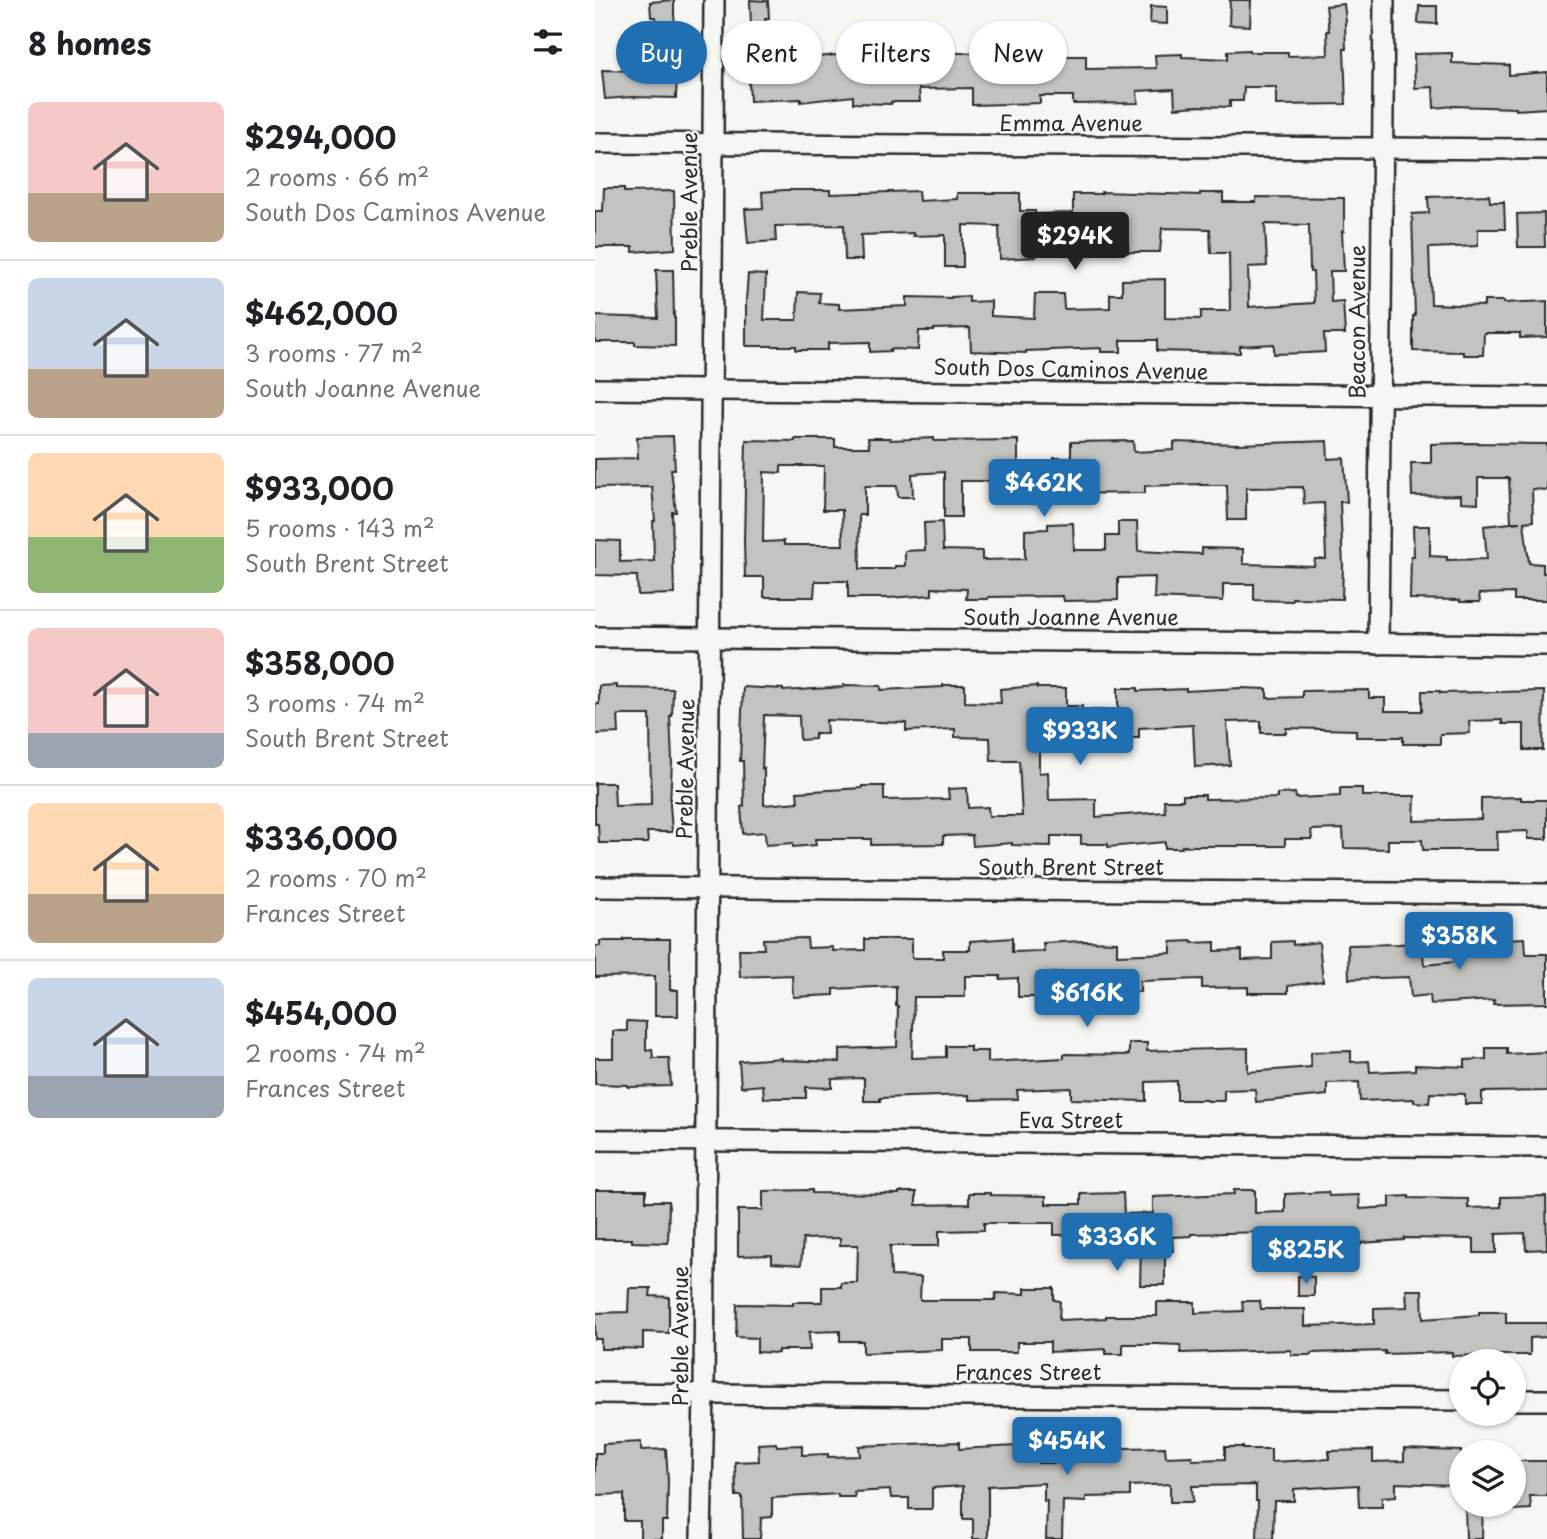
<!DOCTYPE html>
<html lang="en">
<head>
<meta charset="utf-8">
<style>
	:root { --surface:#fff; --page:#f6f6f6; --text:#202124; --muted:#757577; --line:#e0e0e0; --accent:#1f6fb2 }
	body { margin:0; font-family:"Playpen Sans",sans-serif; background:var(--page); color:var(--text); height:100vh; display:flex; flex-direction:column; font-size:26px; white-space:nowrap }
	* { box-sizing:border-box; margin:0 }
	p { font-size:23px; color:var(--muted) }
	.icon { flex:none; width:38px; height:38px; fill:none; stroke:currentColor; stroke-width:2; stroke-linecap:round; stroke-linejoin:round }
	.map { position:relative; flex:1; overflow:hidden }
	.drawer { display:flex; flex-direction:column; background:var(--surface); width:595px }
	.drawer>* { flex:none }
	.hud { position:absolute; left:21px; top:21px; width:665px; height:63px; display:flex; gap:14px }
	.buttons { position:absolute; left:854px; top:1349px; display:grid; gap:14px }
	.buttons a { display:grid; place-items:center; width:77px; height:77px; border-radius:50%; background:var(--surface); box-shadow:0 2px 5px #0004; font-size:35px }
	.price { position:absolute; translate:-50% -60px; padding:0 16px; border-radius:7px; background:var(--accent); color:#fff; font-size:23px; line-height:46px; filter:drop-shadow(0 2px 4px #0008) }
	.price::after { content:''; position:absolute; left:50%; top:42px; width:21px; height:16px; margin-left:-10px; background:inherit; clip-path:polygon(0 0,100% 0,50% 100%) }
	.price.current { background:#222; color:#fff }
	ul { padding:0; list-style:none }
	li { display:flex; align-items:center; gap:21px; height:175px; padding:0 28px }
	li+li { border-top:2px solid var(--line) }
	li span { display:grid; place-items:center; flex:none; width:196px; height:140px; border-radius:10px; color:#555 }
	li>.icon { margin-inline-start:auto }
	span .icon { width:84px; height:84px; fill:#fffc; stroke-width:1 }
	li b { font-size:30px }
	h2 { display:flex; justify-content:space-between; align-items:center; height:84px; padding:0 28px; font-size:30px }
	.pill { padding:0 24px; border-radius:32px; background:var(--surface); box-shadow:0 2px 5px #0004; font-size:24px; line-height:63px }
	.pill.current { background:var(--accent); color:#fff }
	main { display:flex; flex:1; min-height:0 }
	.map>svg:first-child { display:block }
</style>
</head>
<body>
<main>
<section class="drawer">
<h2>8 homes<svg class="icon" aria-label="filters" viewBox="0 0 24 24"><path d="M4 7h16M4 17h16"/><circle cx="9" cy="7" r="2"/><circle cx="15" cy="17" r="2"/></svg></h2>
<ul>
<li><span style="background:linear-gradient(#f6c9c9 65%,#b9a48a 0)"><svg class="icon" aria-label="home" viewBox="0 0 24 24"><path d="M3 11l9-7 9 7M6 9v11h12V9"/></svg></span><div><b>$294,000</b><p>2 rooms · 66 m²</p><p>South Dos Caminos Avenue</p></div></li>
<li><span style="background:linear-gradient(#c9d6e8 65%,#b9a48a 0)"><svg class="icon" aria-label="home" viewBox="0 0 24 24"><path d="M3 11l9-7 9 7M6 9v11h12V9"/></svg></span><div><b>$462,000</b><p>3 rooms · 77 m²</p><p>South Joanne Avenue</p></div></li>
<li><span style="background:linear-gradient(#ffd9b3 60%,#8fb573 0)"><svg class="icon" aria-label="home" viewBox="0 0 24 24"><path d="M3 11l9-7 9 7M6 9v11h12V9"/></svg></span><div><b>$933,000</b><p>5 rooms · 143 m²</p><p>South Brent Street</p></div></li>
<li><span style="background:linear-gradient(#f6c9c9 75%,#9aa5b1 0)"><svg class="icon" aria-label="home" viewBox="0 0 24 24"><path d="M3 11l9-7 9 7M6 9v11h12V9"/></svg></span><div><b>$358,000</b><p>3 rooms · 74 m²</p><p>South Brent Street</p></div></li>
<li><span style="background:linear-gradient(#ffd9b3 65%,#b9a48a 0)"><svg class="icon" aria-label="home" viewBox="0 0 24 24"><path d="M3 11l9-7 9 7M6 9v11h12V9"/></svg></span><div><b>$336,000</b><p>2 rooms · 70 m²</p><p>Frances Street</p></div></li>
<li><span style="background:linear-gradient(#c9d6e8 70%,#9aa5b1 0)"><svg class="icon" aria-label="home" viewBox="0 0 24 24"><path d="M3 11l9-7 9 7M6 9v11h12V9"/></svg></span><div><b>$454,000</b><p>2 rooms · 74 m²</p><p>Frances Street</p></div></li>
</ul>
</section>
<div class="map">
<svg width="952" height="1539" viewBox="0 0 952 1539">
	<rect width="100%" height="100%" fill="#f6f6f2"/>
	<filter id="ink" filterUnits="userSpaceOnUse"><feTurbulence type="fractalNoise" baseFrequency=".0143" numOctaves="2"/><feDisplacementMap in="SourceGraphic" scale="14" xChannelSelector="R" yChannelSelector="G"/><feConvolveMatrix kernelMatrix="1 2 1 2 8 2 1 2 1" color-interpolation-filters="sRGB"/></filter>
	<g filter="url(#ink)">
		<!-- building -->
		<g fill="#c3c3c0" stroke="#2b2b2b" stroke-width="2" fill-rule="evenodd">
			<path d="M79 0V15L82 42 65 44 61 17H56L55 2Z"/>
			<path d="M155 0 173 1 174 18H170L175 62 251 54H273V69L313 70V49L345 48V53H386V75H464V56H491V69L561 68 560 55 587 54V57L633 59V51L654 50V52H693V56L733 55 732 31H734L731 6 749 4 751 22 750 23 751 49H749L751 104 681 105V87H649L648 101H635V107L602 106 580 108 579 89 542 91 543 103 478 104V96H445V103L377 105V88L324 89 325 102H296V104L258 103V96L206 102V99L155 101 153 62H157L153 28 156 27Z"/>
			<path d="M635 0H656L655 26 634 25Z"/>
			<path d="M556 6 572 7V24L555 23Z"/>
			<path d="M824 6H842V24L823 23Z"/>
			<path d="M857 53V63L914 65V75L952 72V108L921 110V108L859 106 839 108 838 87 820 88 819 54Z"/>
			<path d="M7 70 82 72 81 98 37 97 10 99Z"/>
			<path d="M9 188H29V192L79 191 80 249 38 252V247H0V211H8Z"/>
			<path d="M189 190H235V194L323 191 324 201 362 199V193H425V211H440V214L478 213V194H506V192L605 195V193H628V202H661V197L749 198V231H747L749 271H735L736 302 748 301 750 334H729L730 352 712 353 679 354V344L645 346V353L562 351V340H526V352H506V348L431 351V353L376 351 375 328 339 329V331H324L323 350 295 349V351L275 352V342L233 343V350H201V346H151V300L153 274 171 275 169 320H202L203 292 225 293 224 303 244 304V309L312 306V297L356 298V297L374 296V302L396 301V316L439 318 440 294H468L469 309 515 308V294H527V280L570 279V318L606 319V311H635L634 253H616L615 229 567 228 565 252H533V238L498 237V241H490V252H473V245L441 246V257L405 259 404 226 368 225V267H350V235L318 236V233L266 235 267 260H250L249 225 180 226 181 241 153 243 150 209 168 208 167 192ZM670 224 714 225 715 272H718L719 303 654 307 653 267 672 266Z"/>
			<path d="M894 195 895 202H909L910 229H883V246L834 248 836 304 889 306V301H909V303L952 301V337L925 338V333H889L888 355H868V352L818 351V316H820L817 214 834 213 833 197Z"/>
			<path d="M949 213 950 247H923L922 214Z"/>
			<path d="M61 270H78L79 318H80V346L40 345V342H0V316L63 318Z"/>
			<path d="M78 436 80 469H76L81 512H77L79 594 43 595 42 576 0 575V540L25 541V562L59 561 58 521H60L57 487 0 488V459L43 458 42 437Z"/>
			<path d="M273 438H295V440L339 438V441L423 440V464L459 463V458H476V442L538 441 539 452 579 450V442L645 444 732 441 733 459 749 458 752 502H745L748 566 747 599 697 598V601L659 600V584H628V601L559 598 560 577 523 578V600L469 601 468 596 393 597V599H371L372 589 337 588V595L293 598H253V581H220L219 597H169V577H150L149 542 151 440 200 441V439H240V447H274ZM186 466H229L228 510H247L248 545H189V541L168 542 169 472 186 473ZM349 472V517H366V481H404V492H459V494L550 493V486L605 484V485H632L633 520H651V488L708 487 709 504 729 503 731 559H720L719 566 648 564V549L607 548V554L543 551 542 522H523V536H511V550H479L478 523 453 524V529L430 530V559L387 560V551L348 550 347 522 329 523 330 550 310 551V566H300V569H265L264 515H270V486H302L303 497H318L317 474Z"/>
			<path d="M866 443 952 444V490L937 489 938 521 929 522 934 563 948 564V573H952V600H919V593L884 594 885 602H865V600L815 599 816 556H819L818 526H835V556L852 557V560L892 559 889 526 925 522H916L914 478H883V503L866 502V495L817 496 816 463H836V444Z"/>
			<path d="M22 685V688L78 689 77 716H75L77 761 75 805 77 832H52L53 843H4L3 824H0V783H19L20 806 56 805 55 715H23L24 733 0 734V704H4V686Z"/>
			<path d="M249 685 286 686V690L348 687V685H370V702L406 703 405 689 442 686V688H471V706H487V710H523V688H543V691L591 689V691L646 688 672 689V698L707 697V691L774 690V698H790V711H827V691H845V693L949 691 948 750H929V724H907V720L874 721 875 733 845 734V744H808V737H761V730L691 728V733H666V721L632 722 635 765 600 767 598 725 544 728V738H523V743H504V740L444 741V773L453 772 454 800 501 799V817L570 812 569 800H588V795H610V799L682 798V794L700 793 701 798 745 796V788H767V796H820L819 821 886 819V798L926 797V800H952V839H933V831L902 832 903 850H828L827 840H793V849L749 848 748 829 716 830 717 839H690V846H587V848H570V842L513 847V844H486V836H456V846L417 845V843L378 846 377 835 348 836V844L276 845V839H220L221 845 198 847V843L171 845 170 832 148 834 146 807 149 806 148 761H145L148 687 188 689V691L249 687ZM169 715 204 716 205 740 220 739V734H232L231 720 311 723V731L360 729V737L395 738 396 761H424L427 816H394L393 807 373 808 372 788 353 789 354 799 289 800V786H267V788L202 792 203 802 169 805V768L167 769Z"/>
			<path d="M212 938 213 948 238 947V951L270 950V939H317V958H348V950H375V941L417 938V952L449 951 448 943 488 941 522 942V955L576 953V942L597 941V943L620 942V951L647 950V960L677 959V942L698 941V945L724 942 728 981 693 986V993H653V987L607 988V979L545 981V992L505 991 506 970 442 974V997H423V978L405 979V976H370V997H319L317 1058 351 1057V1046H375V1051H393V1062L469 1058V1054L534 1055V1043H552V1051L653 1048V1072L716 1067V1052L756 1051V1062L774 1061 775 1072 820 1070V1065L870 1067V1060L891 1059V1048H912V1054L952 1052V1091L887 1092V1104H870V1094L835 1093 834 1103 819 1102V1099L765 1101 764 1082 732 1083V1095L661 1102 660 1089 629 1090V1101H612V1100H582V1081L551 1082V1101L476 1099V1088L422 1090 423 1099 374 1100V1095L285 1098V1101H269V1078L237 1079V1088L211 1087V1098H169L168 1085 146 1087 144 1061 186 1058V1060L245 1062V1049L302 1047 303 1006H301V986L239 989V995L198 997 197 975 145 977 144 949H169L168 939Z"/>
			<path d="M930 938 931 954H952V1003L898 1004 899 1000 836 1004 835 995 816 997 814 977 754 979 753 945 804 944 827 942 829 965 859 962V956L883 955 882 944 910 943V939Z"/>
			<path d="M29 939H75V990H83V1016H60V976L0 977V946H5V941H29Z"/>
			<path d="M32 1021 51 1022V1050L57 1049 58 1058H74L76 1086 33 1087V1085L0 1084V1058H18V1031H32Z"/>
			<path d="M0 1190H51V1201H74L73 1243 37 1242V1239H0Z"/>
			<path d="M217 1190V1193L304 1194V1192H321V1205L374 1204V1193H395V1195L451 1196V1204H486V1194L528 1193 529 1214 558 1213V1197L639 1194V1190H660V1213L690 1212V1194L733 1192 734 1196 764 1195 765 1209 795 1207V1197L814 1196V1198L873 1199V1208L906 1207V1197L951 1196 952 1249 931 1250 930 1233 901 1234V1253H879V1239L809 1238V1240L766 1243V1245L720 1247 719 1243H689V1248H667V1232L596 1234V1236L577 1237 578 1251 570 1252V1285H545L546 1246 514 1247 513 1234 459 1235V1223H389V1230L344 1231V1246H295L296 1276 326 1277 325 1300H400L401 1293 430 1294V1288H459V1300L465 1301 464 1320 511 1318V1316H562V1302H600V1313L648 1311 647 1301H665L666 1309H710V1326L779 1324V1308L812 1307 811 1290H827L828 1319 884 1315V1312H911V1323H952V1337L935 1338V1355H902V1360H885V1355L857 1356V1352L790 1354V1351L716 1353V1355H696V1350L586 1353 585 1345 562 1344H528V1354H511V1349L455 1352V1342H422V1352H377V1339H347V1350L268 1353V1341H245V1331L214 1332 215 1350H183V1353L162 1352V1338L141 1337 142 1304 198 1305V1302H227V1287H246V1283H262L263 1245H245V1238L208 1239 206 1265 177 1263V1255L143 1256V1210H168V1191Z"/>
			<path d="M703 1276 719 1277V1296H703Z"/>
			<path d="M34 1288H56L55 1296 74 1297V1333L48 1332V1349L22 1348V1349H6V1339H0V1313L33 1312Z"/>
			<path d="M46 1442V1450L71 1449 73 1481 72 1521H67V1539H45V1521H29V1494L0 1495V1453H8V1444Z"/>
			<path d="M364 1442V1449L421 1446 422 1458 443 1457V1463H474V1446L491 1447V1449L570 1447 571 1457 597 1456V1460L630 1459V1447H648V1449H676V1462L734 1459V1451L778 1450V1462L809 1461V1449L866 1451V1466L858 1467V1485L801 1483V1496L787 1497V1507H764L763 1485 699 1489V1501H679L678 1539H662L663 1501H661V1485L597 1486 598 1502H575V1484L535 1486V1496L491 1497V1502L468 1501 467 1539H451L452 1501H449V1483L393 1486V1539H378V1519H368V1486L337 1488V1509H314V1498H296L295 1490 259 1492 260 1497H243V1494L177 1498V1517L166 1518 165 1539H148L147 1496H141L140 1462 164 1461 163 1444 181 1443 182 1446 207 1445V1455L233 1454V1457L265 1456 264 1446Z"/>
			<path d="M919 1461H952V1496H935L936 1509 919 1510Z"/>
			<path d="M870 1505H888L887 1539H871Z"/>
		</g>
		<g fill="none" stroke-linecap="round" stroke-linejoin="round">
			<defs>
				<g id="minor">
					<path d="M0 143 952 149"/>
					<path d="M0 389 952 397"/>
					<path d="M0 637 952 645"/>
					<path d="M783 644 789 0"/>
					<path d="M0 887 952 894"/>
					<path d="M0 1140 952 1147"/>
					<path d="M0 1393 866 1400"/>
					<path d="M919 1400H952"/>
					<path d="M106 1539 109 1394 119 0"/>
				</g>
			</defs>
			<!-- minor casing -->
			<use href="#minor" stroke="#2b2b2b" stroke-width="24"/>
			<!-- minor -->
			<use href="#minor" stroke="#f6f6f2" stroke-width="19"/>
		</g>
	</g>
	<g text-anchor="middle" stroke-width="5" stroke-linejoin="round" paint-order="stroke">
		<!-- street labels -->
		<g font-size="21" fill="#2b2b2b" stroke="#f6f6f2">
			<text x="476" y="131">Emma Avenue</text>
			<text transform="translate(95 202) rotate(-90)" y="7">Preble Avenue</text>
			<text transform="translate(763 322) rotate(-90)" y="7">Beacon Avenue</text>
			<text transform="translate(476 370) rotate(1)" y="7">South Dos Caminos Avenue</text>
			<text x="476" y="625">South Joanne Avenue</text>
			<text transform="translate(91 769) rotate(-89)" y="7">Preble Avenue</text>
			<text x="476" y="875">South Brent Street</text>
			<text x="476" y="1128">Eva Street</text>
			<text transform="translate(86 1336) rotate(-90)" y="7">Preble Avenue</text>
			<text x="433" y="1380">Frances Street</text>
		</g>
	</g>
</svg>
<div class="buttons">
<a><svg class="icon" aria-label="locate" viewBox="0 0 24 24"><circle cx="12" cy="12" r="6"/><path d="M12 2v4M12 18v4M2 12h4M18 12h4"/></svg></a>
<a><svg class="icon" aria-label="layers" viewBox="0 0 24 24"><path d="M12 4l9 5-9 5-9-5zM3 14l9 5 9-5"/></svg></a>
</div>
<b class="price current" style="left:480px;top:272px">$294K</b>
<b class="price" style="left:449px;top:519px">$462K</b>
<b class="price" style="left:485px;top:767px">$933K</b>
<b class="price" style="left:864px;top:972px">$358K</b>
<b class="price" style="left:492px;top:1029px">$616K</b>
<b class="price" style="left:522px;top:1273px">$336K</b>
<b class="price" style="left:711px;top:1286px">$825K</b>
<b class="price" style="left:472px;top:1477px">$454K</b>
<div class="hud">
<a class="pill current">Buy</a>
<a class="pill">Rent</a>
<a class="pill">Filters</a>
<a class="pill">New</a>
</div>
</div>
</main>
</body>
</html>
